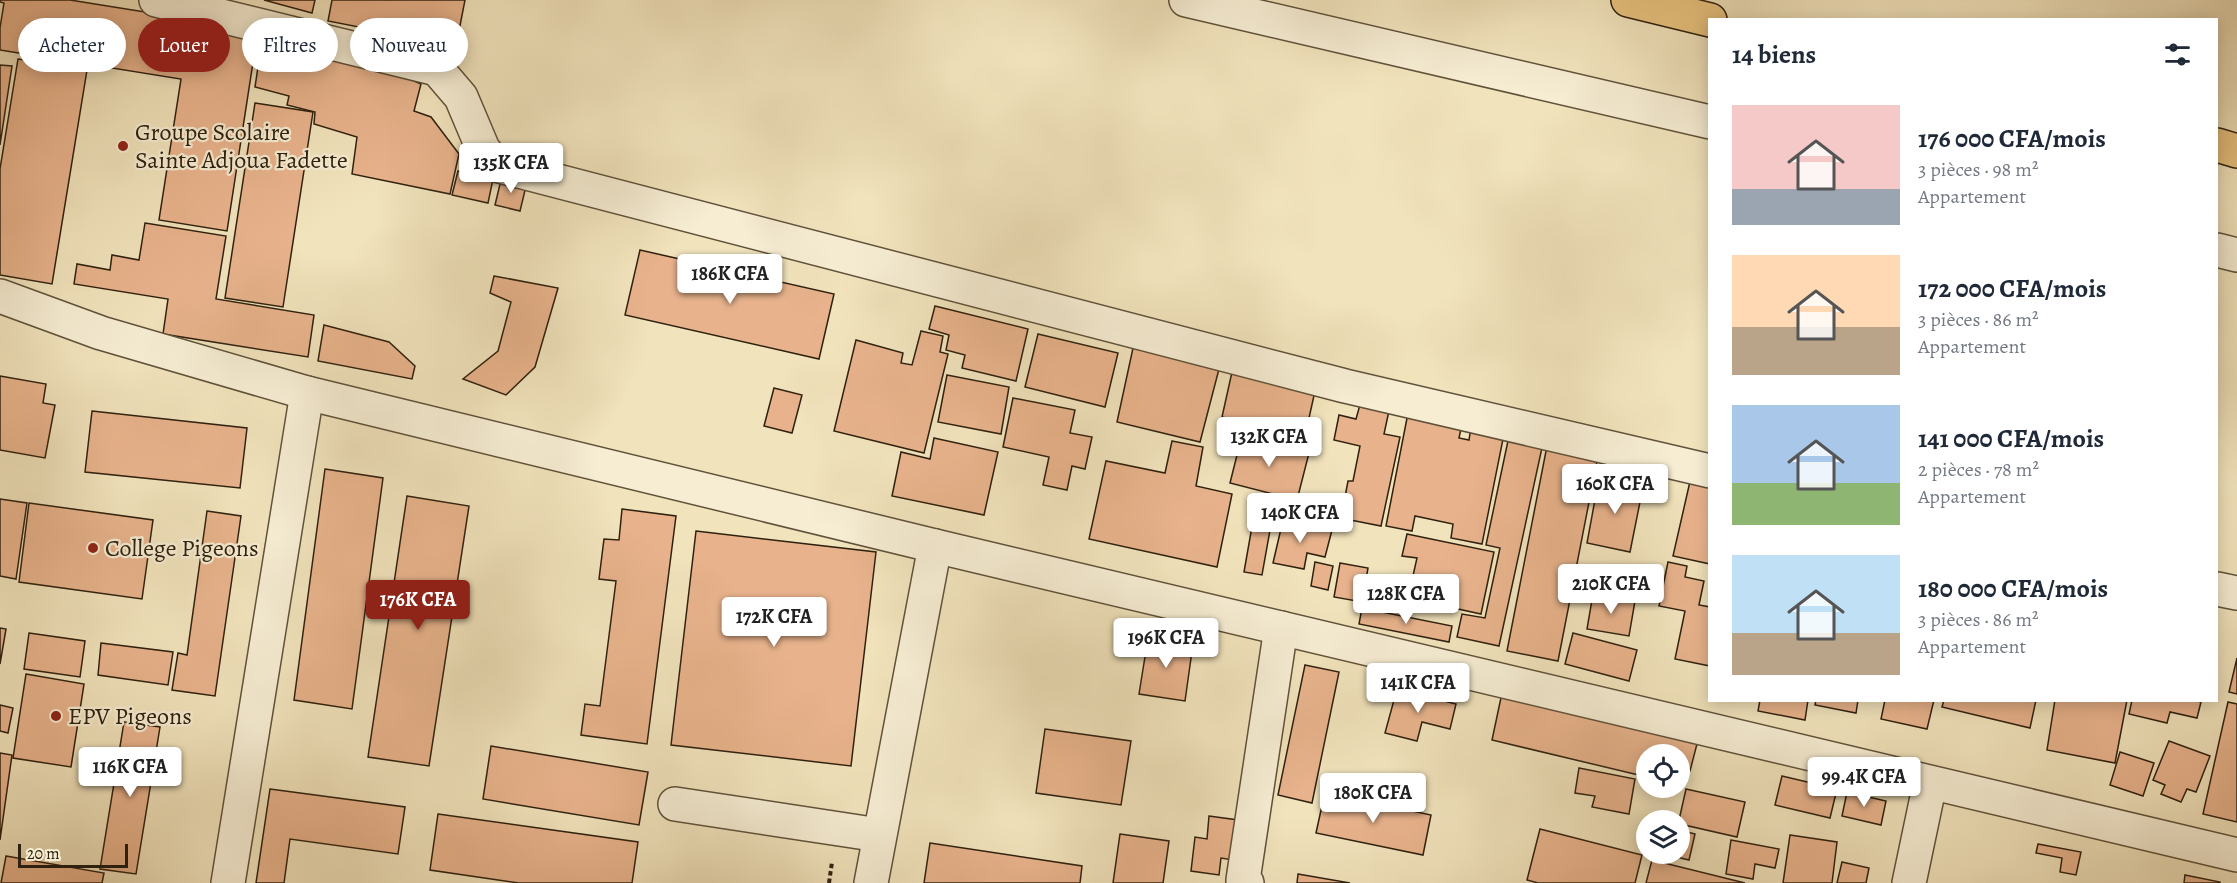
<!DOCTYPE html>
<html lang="fr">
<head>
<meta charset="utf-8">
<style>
	:root { --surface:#fff; --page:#f6f6f7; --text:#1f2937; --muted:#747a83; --accent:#8f2418 }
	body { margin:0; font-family:Alegreya,serif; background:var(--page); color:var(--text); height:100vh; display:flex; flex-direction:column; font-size:22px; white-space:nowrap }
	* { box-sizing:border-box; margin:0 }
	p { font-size:20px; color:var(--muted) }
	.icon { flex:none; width:33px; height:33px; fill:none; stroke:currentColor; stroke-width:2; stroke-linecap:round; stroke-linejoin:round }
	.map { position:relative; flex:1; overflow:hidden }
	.panel { position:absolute; left:1708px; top:18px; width:510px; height:684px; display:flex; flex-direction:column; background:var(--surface); border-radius:0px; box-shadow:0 3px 15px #0003 }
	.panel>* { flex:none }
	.hud { position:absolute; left:18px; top:18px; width:570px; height:54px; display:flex; gap:12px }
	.fabs { position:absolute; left:1636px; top:744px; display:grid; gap:12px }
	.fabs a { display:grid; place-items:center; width:54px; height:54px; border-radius:50%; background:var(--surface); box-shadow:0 3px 15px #0003; font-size:30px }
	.scale { position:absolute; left:18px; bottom:15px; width:110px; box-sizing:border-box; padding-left:6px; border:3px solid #2f210f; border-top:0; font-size:16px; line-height:21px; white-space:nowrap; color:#2f210f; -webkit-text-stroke:4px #f6edd3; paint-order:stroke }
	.price { position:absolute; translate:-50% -51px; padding:0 14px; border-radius:6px; background:#fff; color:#222; font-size:20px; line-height:39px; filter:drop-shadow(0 2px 3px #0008) }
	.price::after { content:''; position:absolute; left:50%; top:36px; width:18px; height:14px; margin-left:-9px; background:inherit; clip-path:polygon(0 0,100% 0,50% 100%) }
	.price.on { background:var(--accent); color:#fff }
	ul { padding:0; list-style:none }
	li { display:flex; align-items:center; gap:18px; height:150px; padding:0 24px }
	li span { display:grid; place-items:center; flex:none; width:168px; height:120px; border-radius:0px; color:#555 }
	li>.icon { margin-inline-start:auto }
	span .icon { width:72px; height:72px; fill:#fffc; stroke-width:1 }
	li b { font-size:26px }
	h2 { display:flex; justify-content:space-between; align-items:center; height:72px; padding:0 24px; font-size:26px }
	.pill { padding:0 21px; border-radius:27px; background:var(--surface); box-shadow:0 3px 15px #0003; font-size:21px; line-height:54px }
	.pill.on { background:var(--accent); color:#fff }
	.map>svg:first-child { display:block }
</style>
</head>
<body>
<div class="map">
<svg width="2237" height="883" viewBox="0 0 2237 883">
	<rect width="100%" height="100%" fill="#f1e3bc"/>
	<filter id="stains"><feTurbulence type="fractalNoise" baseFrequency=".00333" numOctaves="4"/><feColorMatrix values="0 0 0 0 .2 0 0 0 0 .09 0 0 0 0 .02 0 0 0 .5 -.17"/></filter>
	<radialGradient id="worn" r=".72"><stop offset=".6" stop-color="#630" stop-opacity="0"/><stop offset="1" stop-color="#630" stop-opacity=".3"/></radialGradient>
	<!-- building -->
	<g fill="#e8b38c" stroke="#2f210f" stroke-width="1.5">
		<path d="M0 0H70L258 30 227 231 159 220 181 79 0 50V28L4 3 0 2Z"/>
		<path d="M264 0H315L312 13Z"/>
		<path d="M332 0H465L456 46 328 21Z"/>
		<path d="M263 34 381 66 421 84 414 111 431 117 459 154 450 194 352 174 357 137 314 124 315 112 287 105 289 96 255 87Z"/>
		<path d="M18 59 87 70 52 284 0 275V169Z"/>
		<path d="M0 65 12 66 0 145Z"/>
		<path d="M255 103 313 112 283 307 225 298Z"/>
		<path d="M458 171 493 179 488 203 452 195Z"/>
		<path d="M502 176 527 182 520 211 495 205Z"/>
		<path d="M145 223 226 236 216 299 314 315 308 357 163 334 168 299 74 284 77 264 110 270 112 255 139 260Z"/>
		<path d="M640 250 834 294 819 359 625 315Z"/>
		<path d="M494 276 558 288 535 367 506 395 463 379 498 351 511 302 490 293Z"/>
		<path d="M935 306 1028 329 1016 381 962 368 965 355 946 350 949 335 929 329Z"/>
		<path d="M324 325 389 342 415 366 412 379 318 361Z"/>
		<path d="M921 331 943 336 940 352 948 354 924 453 834 431 856 340 903 353 901 363 912 365Z"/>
		<path d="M1038 334 1118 353 1105 407 1025 387Z"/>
		<path d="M1133 348 1219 369 1200 442 1117 422Z"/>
		<path d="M1232 372 1315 391 1305 436 1222 417Z"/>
		<path d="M947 375 1009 387 1001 434 938 422Z"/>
		<path d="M0 376 46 384 43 403 55 405 45 458 0 450Z"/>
		<path d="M774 388 802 395 792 433 764 426Z"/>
		<path d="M1013 398 1075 410 1070 433 1092 437 1085 469 1072 466 1067 490 1043 485 1049 457 1003 447Z"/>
		<path d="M1361 401 1390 406 1384 434 1400 437 1381 526 1345 519 1348 503 1344 502 1348 481H1353L1360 446 1334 440 1339 415 1356 419Z"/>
		<path d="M92 411 247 428 240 488 85 472Z"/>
		<path d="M1408 413 1462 424 1459 438 1469 440 1471 427 1504 434 1482 544 1451 538 1453 524 1415 516 1412 531 1386 526Z"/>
		<path d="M1242 435 1309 453 1297 500 1230 483Z"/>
		<path d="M1509 436 1543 443 1499 646 1457 637 1462 614 1485 618 1500 548 1486 545Z"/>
		<path d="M934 438 998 452 984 515 892 496 901 452 930 459Z"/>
		<path d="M1172 441 1203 447 1196 486 1232 494 1217 567 1089 539 1106 461 1165 473Z"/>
		<path d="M1547 446 1598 456 1558 661 1507 651Z"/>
		<path d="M325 469 383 478 352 709 294 700Z"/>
		<path d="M1691 477 1710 482V564L1673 556Z"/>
		<path d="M1599 478 1643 487 1630 552 1587 543Z"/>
		<path d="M407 496 469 506 429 766 368 757Z"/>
		<path d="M0 499 27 503 16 579 0 576Z"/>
		<path d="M29 503 153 520 142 599 19 582Z"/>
		<path d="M622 509 676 516 647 744 581 735 585 704 600 706 616 581 599 579 604 539 619 540Z"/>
		<path d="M207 511 241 516 215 696 172 690 178 653 187 655Z"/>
		<path d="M1254 515 1272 519 1262 575 1244 572Z"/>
		<path d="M1283 520 1332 530 1325 557 1307 553 1304 569 1273 563Z"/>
		<path d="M696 531 876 552 851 766 671 745Z"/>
		<path d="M1407 534 1494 552 1481 614 1408 598 1417 558 1402 556Z"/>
		<path d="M1315 562 1333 566 1328 590 1311 586Z"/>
		<path d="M1668 562 1687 566 1685 577 1704 581 1699 605 1710 607V666L1675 659 1685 611 1659 606Z"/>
		<path d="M1340 563 1368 568 1362 602 1334 597Z"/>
		<path d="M1593 594 1635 601 1629 636 1587 629Z"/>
		<path d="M1362 608 1452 626 1449 642 1359 624Z"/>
		<path d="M0 628 6 629 0 664Z"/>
		<path d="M29 633 85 641 80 677 24 669Z"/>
		<path d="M1573 633 1637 650 1629 681 1565 664Z"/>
		<path d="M1148 638 1193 644 1185 701 1139 694Z"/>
		<path d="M101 643 173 652 168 685 98 675Z"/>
		<path d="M2237 658V694L2229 692Z"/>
		<path d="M1305 665 1339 672 1312 803 1278 795Z"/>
		<path d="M26 674 84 684 71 767 13 758Z"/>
		<path d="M1397 689 1456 704 1450 729 1422 722 1417 741 1385 733Z"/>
		<path d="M1502 693 1698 740 1690 771 1680 769V754H1647V777L1492 740Z"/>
		<path d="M1760 700H1808L1805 720 1758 711Z"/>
		<path d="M1816 700H1858L1856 713 1815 705Z"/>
		<path d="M1885 700H1934L1927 729 1881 719Z"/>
		<path d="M1944 700H2036L2030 728 1942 707Z"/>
		<path d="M2055 700H2127L2115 763 2047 750Z"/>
		<path d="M2132 700H2194L2201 702 2197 718 2170 712 2167 723 2129 714Z"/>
		<path d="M2228 702 2237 704V822L2203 814Z"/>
		<path d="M0 705 13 708 8 733 0 731Z"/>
		<path d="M124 722 160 727 136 874 100 869Z"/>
		<path d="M1045 729 1131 741 1121 805 1036 793Z"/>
		<path d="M2169 741 2210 756 2196 792 2187 789 2181 802 2161 794 2165 785 2153 780Z"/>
		<path d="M491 746 648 772 639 825 483 799Z"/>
		<path d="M2120 752 2154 763 2143 796 2110 785Z"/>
		<path d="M0 753 12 755 0 840Z"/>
		<path d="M1579 768 1635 779 1629 814 1592 807 1595 796 1575 793Z"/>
		<path d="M1782 776 1837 789 1830 818 1775 805Z"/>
		<path d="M270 789 405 807 398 854 290 839 284 883H256Z"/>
		<path d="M1686 789 1745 802 1737 837 1680 824 1679 820Z"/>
		<path d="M1325 792 1431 815 1423 855 1316 833Z"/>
		<path d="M1847 792 1886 801 1881 825 1842 816Z"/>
		<path d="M438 814 638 842 632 883H519L430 870Z"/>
		<path d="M1209 816 1238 820 1233 860 1221 858 1219 875 1191 871 1195 837 1207 839Z"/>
		<path d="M1540 829 1642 855 1635 883H1538L1527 880Z"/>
		<path d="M1680 830 1695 834 1689 860 1664 854H1680Z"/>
		<path d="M1120 834 1169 841 1163 883H1113Z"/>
		<path d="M1790 835 1837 842 1832 883H1783Z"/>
		<path d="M1731 840 1779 849 1775 868 1755 864 1753 879 1726 874Z"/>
		<path d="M930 843 1082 866 1080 883H924Z"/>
		<path d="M2038 844 2081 852 2076 875 2060 872 2062 858 2036 853Z"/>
		<path d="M6 856 104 873 102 883H1Z"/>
		<path d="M1652 860 1745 883H1646Z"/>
		<path d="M1842 862 1869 868 1866 883H1837Z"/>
		<path d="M1298 874 1350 883H1297Z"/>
		<path d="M2185 875 2220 882V883H2184Z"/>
	</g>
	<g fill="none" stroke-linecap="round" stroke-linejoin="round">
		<defs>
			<g id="minor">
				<path d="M156 0 437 69 461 97 483 149 496 165 1345 386 1710 471"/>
				<path d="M1186 0 1710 122"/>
				<path d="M2217 250 2237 255"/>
				<path d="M0 296 101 333 307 393 935 546 2237 855"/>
				<path d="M2217 589 2237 593"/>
				<path d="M675 804 879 835"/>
				<path d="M228 883 307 393"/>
				<path d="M871 883 935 546"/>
				<path d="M1247 883 1243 880 1281 628"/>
				<path d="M1909 883 1930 783"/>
			</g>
			<g id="highway">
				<path d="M1628 0 1710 20"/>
				<path d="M2217 145 2237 151"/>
			</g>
		</defs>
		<!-- minor casing -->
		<use href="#minor" stroke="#60523a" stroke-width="36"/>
		<!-- highway casing -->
		<use href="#highway" stroke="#2f210f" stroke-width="36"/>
		<!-- path -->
		<path stroke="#2f210f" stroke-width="4" stroke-dasharray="4.5 3" stroke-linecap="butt" d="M829 883 832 862"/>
		<!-- minor -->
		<use href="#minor" stroke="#f6edd3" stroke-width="33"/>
		<!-- highway -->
		<use href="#highway" stroke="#e8c27e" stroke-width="33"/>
	</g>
	<!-- markers -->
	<g fill="#8f2418" stroke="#f6edd3" stroke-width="2">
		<circle cx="123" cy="146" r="6"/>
		<circle cx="93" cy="548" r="6"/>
		<circle cx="56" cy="716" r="6"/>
	</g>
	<g text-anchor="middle" stroke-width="4.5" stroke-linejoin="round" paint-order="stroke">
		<!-- poi labels -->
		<g font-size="24" fill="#2f210f" stroke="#f6edd3" text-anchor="start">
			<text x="135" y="140">Groupe Scolaire<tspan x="135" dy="28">Sainte Adjoua Fadette</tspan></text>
			<text x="105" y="556">College Pigeons</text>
			<text x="68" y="724">EPV Pigeons</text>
		</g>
	</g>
	<rect width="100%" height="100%" filter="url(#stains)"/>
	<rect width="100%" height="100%" fill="url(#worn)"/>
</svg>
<div class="fabs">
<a><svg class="icon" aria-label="locate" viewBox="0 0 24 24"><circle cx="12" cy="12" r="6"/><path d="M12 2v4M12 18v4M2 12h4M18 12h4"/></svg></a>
<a><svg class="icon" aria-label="layers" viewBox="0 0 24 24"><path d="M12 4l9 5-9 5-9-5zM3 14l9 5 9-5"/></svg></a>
</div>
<div class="scale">20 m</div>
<b class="price" style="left:511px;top:194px">135K CFA</b>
<b class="price" style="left:730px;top:305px">186K CFA</b>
<b class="price" style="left:1269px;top:468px">132K CFA</b>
<b class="price" style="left:1615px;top:515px">160K CFA</b>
<b class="price" style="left:1300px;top:544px">140K CFA</b>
<b class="price" style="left:1611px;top:615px">210K CFA</b>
<b class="price" style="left:1406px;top:625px">128K CFA</b>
<b class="price on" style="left:418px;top:631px">176K CFA</b>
<b class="price" style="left:774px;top:648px">172K CFA</b>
<b class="price" style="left:1166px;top:669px">196K CFA</b>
<b class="price" style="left:1418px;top:714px">141K CFA</b>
<b class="price" style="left:130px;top:798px">116K CFA</b>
<b class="price" style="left:1864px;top:808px">99.4K CFA</b>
<b class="price" style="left:1373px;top:824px">180K CFA</b>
<div class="hud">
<a class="pill">Acheter</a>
<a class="pill on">Louer</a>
<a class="pill">Filtres</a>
<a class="pill">Nouveau</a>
</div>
<section class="panel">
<h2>14 biens<svg class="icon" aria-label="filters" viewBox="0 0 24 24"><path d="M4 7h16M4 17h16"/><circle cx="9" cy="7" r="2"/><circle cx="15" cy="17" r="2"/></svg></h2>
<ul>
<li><span style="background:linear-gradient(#f6c9c9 70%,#9aa5b1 0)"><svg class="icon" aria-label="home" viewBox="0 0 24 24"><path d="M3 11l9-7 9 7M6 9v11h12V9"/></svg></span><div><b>176 000 CFA/mois</b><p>3 pièces · 98 m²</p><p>Appartement</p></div></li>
<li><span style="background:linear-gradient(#ffd9b3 60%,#b9a48a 0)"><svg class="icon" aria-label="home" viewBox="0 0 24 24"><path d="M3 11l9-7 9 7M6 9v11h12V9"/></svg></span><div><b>172 000 CFA/mois</b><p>3 pièces · 86 m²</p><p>Appartement</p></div></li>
<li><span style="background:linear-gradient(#a9c7e8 65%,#8fb573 0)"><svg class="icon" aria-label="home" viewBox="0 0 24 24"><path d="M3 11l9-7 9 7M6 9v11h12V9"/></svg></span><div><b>141 000 CFA/mois</b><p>2 pièces · 78 m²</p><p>Appartement</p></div></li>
<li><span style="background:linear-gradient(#bfe0f5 65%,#b9a48a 0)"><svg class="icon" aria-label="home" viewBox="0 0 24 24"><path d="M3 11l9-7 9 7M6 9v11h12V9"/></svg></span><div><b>180 000 CFA/mois</b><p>3 pièces · 86 m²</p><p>Appartement</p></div></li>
</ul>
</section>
</div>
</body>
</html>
